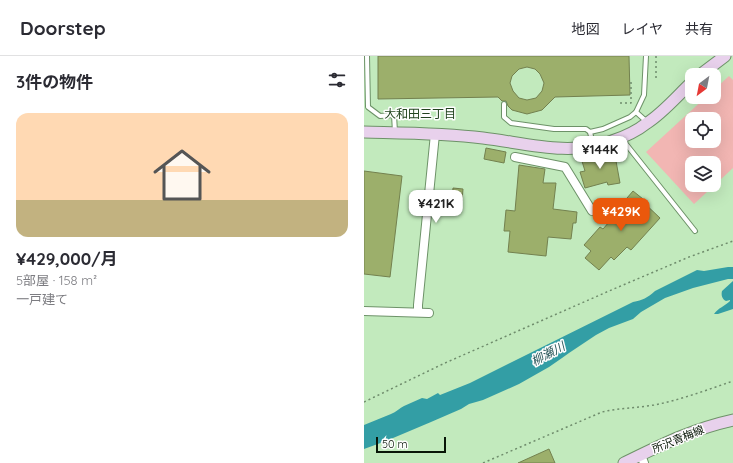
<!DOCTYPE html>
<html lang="ja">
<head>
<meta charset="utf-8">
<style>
	:root { --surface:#fff; --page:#f7f7f7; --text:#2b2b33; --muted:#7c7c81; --line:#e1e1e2; --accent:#ea580c }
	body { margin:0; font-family:Quicksand,"Noto Sans JP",sans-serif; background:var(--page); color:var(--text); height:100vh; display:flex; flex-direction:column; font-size:15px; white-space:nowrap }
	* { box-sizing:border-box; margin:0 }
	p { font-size:13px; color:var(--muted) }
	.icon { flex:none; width:22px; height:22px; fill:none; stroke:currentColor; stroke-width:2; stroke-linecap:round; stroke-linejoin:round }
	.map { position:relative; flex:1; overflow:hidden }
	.drawer { display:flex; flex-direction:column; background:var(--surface); width:364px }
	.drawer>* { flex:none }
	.needle { width:26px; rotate:212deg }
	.fabs { position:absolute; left:321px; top:12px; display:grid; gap:8px }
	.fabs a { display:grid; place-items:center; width:36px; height:36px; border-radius:8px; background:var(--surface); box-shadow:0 4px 16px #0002; font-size:20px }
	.scale { position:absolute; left:12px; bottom:10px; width:70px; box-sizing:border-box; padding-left:4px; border:2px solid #081607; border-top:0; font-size:11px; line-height:14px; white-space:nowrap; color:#081607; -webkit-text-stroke:3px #fefefe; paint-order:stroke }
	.price { position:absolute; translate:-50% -34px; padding:0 9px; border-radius:8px; background:#fff; color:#222; font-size:13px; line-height:26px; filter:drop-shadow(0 1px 2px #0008) }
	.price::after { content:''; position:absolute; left:50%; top:24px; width:12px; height:9px; margin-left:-6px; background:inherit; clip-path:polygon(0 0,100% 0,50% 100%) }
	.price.selected { background:var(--accent); color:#fff }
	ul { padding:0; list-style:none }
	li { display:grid; align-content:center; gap:8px; height:212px; padding:0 16px }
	li span { display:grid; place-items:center; height:124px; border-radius:12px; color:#555 }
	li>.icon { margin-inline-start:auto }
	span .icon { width:72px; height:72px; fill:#fffc; stroke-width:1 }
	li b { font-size:17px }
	h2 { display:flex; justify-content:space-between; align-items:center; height:48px; padding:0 16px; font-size:17px }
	header { display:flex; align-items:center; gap:24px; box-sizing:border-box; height:56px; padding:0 20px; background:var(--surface); border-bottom:1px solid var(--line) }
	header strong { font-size:19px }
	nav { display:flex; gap:22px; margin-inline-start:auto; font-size:14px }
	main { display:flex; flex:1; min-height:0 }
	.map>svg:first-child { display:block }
</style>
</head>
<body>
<header>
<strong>Doorstep</strong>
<nav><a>地図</a><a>レイヤ</a><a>共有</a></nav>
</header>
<main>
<section class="drawer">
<h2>3件の物件<svg class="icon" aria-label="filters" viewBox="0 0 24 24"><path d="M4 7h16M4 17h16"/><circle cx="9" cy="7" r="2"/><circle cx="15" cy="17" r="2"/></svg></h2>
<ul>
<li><span style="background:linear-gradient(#ffd9b3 70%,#c2b280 0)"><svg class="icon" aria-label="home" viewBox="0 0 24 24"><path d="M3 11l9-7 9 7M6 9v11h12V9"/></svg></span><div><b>¥429,000/月</b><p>5部屋 · 158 m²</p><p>一戸建て</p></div></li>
</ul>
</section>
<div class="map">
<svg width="369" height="407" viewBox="0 0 369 407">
	<rect width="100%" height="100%" fill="#c2eabd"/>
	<!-- green -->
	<path fill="#f2b6b3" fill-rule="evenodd" d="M365 20 369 24V112L330 148 282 96 342 41H350V34ZM328 63H350V85H328ZM328 107H350V129H328Z"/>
	<!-- water -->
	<g fill="#339ea5">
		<path d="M364 211H369V223H364L329 232 301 242 277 256 269 263 245 272 232 279 205 297 198 302 185 311 155 328 119 344 105 348 97 353 67 366 22 385 0 393V369C9 365 18 362 27 358 32 356 36 352 40 350 46 347 52 345 58 342L63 343 74 337 76 339 106 327 269 246C279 244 283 242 291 235L333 214 340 215Z"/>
		<path d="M369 225V253L354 258H350C354 252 361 250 366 245V244L362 245C358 243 357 239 358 235Z"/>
	</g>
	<!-- building -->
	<g fill="#9caf6b" stroke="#73814f" fill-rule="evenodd">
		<path d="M14 0H265L266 39 191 41 178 54 163 58 148 54 144 50 142 45H138L134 41 14 43ZM163 11 171 13 176 18 180 27 178 35 172 42 163 44 155 42 149 35 146 27 148 20 155 13Z"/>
		<path d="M122 92 142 96 140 107 120 103Z"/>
		<path d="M250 94 256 127 244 129 243 126 221 132 216 116 221 115 217 102 226 100H231Z"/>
		<path d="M155 109 181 113 179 127H192L189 153 213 156 212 167H209L207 183 184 181 182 200 144 196 146 175H140L142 154 151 155Z"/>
		<path d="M0 115 38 120 26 221 0 218Z"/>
		<path d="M89 132 99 133 98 145 96 144 95 158 82 157 83 145H88Z"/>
		<path d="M269 135 279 143 278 145 296 162 267 194 263 191 250 204 247 201 235 214 221 202 227 195 220 189 236 171 239 173 265 143 263 142Z"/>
		<path d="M185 393 191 407H154Z"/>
	</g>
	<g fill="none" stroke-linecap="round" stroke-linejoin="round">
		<defs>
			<g id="lane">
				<path d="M3 0 4 51 16 60 30 59 31 76"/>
				<path d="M140 48V61L147 67 190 73H222L226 76 239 73 266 61 272 56 280 39 282 0"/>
				<path d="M272 56 282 65"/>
				<path d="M226 76 229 89"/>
				<path d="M258 83 331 175"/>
			</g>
			<g id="street">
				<path d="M151 101 201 111 228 155"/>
				<path d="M0 255 65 257"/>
				<path d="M54 256V249L71 78"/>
				<path d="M277 399 280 407"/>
			</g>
			<g id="secondary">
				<path d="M336 19 361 0"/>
				<path d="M0 76C40 77 79 77 119 82 161 87 206 101 248 85 260 81 273 75 283 67 299 57 314 39 328 26"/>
				<path d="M260 407C297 389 328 373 369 364"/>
			</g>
		</defs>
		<!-- lane casing -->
		<use href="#lane" stroke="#6d9268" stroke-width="6"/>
		<!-- street casing -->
		<use href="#street" stroke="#6d9268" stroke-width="10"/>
		<!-- secondary casing -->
		<use href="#secondary" stroke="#6d9268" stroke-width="13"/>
		<!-- path -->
		<g stroke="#6f8c6c" stroke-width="1.5" stroke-dasharray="2 3" stroke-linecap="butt">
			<path d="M292 0V25"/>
			<path d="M256 47H267V25"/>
			<path d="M0 346 81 307 245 235 325 201 369 185"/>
			<path d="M119 407 238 356C255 352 272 352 290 349 316 344 343 334 369 325"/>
		</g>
		<!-- lane -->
		<use href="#lane" stroke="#fff" stroke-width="4"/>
		<!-- street -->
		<use href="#street" stroke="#fff" stroke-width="8"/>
		<!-- secondary -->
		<use href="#secondary" stroke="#e8d1ec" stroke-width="11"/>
	</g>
	<g text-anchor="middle" stroke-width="3" stroke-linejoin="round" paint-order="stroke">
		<!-- street labels -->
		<g font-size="11" fill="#081607" stroke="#fefefe">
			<text transform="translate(314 383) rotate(-22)" y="4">所沢青梅線</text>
		</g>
		<!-- neighbourhood labels -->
		<g font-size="12" fill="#22441f" stroke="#fefefe">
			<text x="56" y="62">大和田三丁目</text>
		</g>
		<!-- water labels -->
		<g font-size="12" font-style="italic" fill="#2b585b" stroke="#fefefe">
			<text transform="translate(184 298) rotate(-28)" y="4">柳瀬川</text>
		</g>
	</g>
</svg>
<div class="fabs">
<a><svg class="needle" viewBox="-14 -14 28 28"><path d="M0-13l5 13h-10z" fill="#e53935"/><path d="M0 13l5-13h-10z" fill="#7c7c81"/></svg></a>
<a><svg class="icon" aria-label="locate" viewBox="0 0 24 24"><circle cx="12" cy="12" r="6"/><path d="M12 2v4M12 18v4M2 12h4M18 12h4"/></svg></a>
<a><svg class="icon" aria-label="layers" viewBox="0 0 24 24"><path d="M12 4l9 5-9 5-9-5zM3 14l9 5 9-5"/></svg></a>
</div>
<div class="scale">50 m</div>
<b class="price" style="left:236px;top:114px">¥144K</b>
<b class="price" style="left:72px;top:168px">¥421K</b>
<b class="price selected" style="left:257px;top:176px">¥429K</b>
</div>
</main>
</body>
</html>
